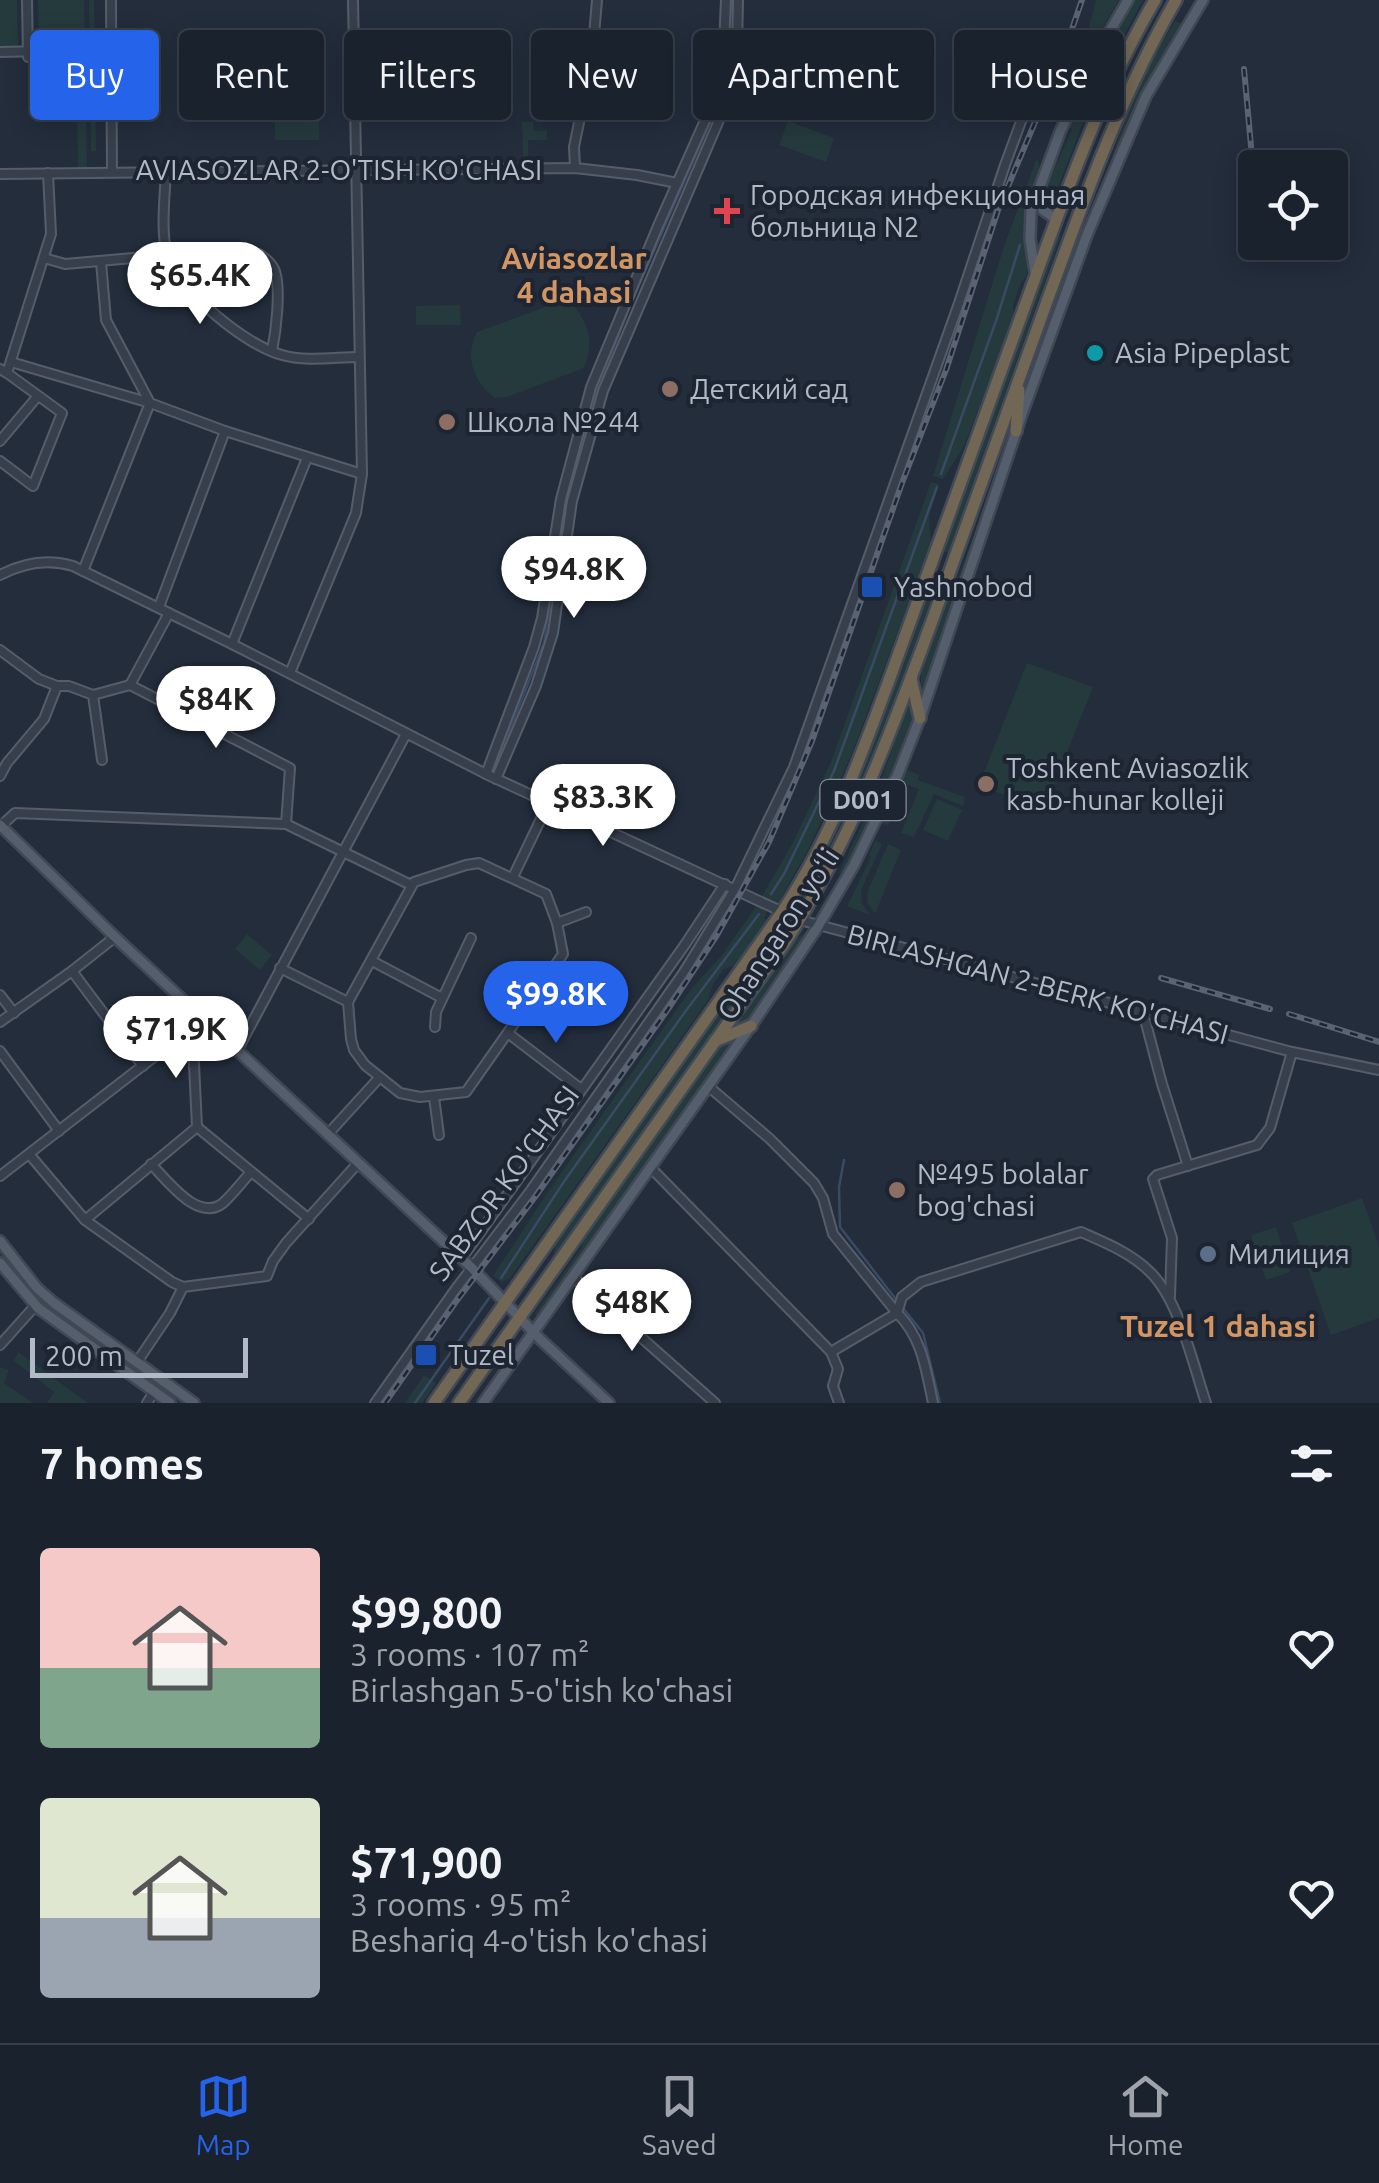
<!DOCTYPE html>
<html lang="en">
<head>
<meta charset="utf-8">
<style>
	:root { --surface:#1a222d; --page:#232a35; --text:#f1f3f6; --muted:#9fa4aa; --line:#383f49; --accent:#2563eb }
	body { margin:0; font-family:Ubuntu,sans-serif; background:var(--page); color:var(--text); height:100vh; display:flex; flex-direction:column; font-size:38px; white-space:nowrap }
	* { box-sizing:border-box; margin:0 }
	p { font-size:32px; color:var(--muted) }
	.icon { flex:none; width:55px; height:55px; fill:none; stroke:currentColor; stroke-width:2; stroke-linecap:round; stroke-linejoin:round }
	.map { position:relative; height:1403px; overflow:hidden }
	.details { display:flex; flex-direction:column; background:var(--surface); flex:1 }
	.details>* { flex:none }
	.hud { position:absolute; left:30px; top:30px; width:1320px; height:90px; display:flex; gap:20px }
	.buttons { position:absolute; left:1238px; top:150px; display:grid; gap:20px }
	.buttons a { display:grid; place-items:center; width:110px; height:110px; border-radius:10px; background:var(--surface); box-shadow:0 5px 25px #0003,0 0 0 2px var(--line); font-size:50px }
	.scale { position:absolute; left:30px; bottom:25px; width:218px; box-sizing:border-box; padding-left:10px; border:5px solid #b3bac7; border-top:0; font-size:28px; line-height:35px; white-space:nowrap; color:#b3bac7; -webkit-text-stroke:8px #1c2531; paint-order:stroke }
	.price { position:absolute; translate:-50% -85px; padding:0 22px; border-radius:35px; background:#fff; color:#222; font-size:32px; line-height:65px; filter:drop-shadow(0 2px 5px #0008) }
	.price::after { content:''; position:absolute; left:50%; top:60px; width:30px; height:22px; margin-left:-15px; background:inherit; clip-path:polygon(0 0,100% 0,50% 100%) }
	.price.current { background:var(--accent); color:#fff }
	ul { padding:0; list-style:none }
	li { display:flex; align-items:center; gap:30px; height:250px; padding:0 40px }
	li span { display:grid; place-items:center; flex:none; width:280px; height:200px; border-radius:10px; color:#555 }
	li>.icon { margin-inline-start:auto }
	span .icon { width:120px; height:120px; fill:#fffc; stroke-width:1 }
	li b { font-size:42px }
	h2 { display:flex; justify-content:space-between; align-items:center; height:120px; padding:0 40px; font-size:42px }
	.pill { padding:0 35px; border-radius:10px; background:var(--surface); box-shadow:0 5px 25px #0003,0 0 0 2px var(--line); font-size:35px; line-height:90px }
	.pill.current { background:var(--accent); color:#fff }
	.tab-bar { display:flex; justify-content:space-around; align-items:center; height:140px; border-top:2px solid var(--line); background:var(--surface); font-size:28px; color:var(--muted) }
	.tab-bar a { display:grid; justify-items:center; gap:5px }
	.tab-bar .current { color:var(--accent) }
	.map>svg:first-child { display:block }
</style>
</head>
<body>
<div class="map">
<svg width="1379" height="1403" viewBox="0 0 1379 1403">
	<rect width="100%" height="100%" fill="#232d3c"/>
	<!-- green -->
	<g fill="#253a3d">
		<path d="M0 0H17L18 48H0Z"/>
		<path d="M38 0H84L85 47 39 48Z"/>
		<path d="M89 0H94L96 151H91Z"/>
		<path d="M1096 0H1119L1089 52 1086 53 1083 49Z"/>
		<path d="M1133 0H1143L1097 85 1050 209 1045 201 1044 192 1072 129 1066 126 1088 79 1094 81 1115 30Z"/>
		<path d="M1175 21 1182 24 1146 84 1107 175C1122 119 1145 70 1175 21Z"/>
		<rect x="196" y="37" width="17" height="24"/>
		<path d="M77 110H86L87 168H78Z"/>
		<path d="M275 118 319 119V140H275Z"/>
		<path d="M788 121 834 138 826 162 779 145Z"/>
		<path d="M522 122H533L534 131 547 130V140H528V157H523Z"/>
		<path d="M1037 158 1040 170 1026 213 1027 275 1020 285 1013 306V321L964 446 943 479 933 476 1004 246Z"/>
		<path d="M1057 234 1061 236 948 553 943 551Z"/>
		<path d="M556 303 574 306C590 327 594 343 584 368L507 397 495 398C473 382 464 356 477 332Z"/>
		<path d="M460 305 461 325H416V306Z"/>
		<path d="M1013 427 924 692 922 696C914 671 944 606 954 580L959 576Z"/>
		<path d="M931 482 939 484 929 517 931 543 851 756 808 850 774 910 760 900 792 844 831 762Z"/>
		<path d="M935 575 939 577C896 696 854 818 786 927L531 1288 553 1257 555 1246 782 925 815 872 838 824 903 666Z"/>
		<path d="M1027 663 1093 687 1044 811 979 785Z"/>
		<path d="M909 699H911L916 716 876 808 842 875 839 873 877 793Z"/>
		<path d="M907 770 919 775 918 780 965 797 963 806 934 794 914 837 901 833 919 789 905 784 888 825 881 824Z"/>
		<path d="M937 799 962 810 948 841 923 830Z"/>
		<path d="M875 840 882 844 861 890 862 904 870 915 847 906 871 857 869 856Z"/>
		<path d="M888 844 901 850 875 914 868 904 867 893Z"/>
		<path d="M757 905 767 912 764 918 768 920 736 965 724 969 713 984 708 1000 680 1040 510 1278 502 1282 493 1276 545 1196 642 1058 692 988 722 955Z"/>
		<path d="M810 931 746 1024 730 1029 796 938Z"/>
		<path d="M247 934 272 955 260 970 235 949Z"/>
		<path d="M738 1037 538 1318 535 1313 582 1247 584 1234 722 1042Z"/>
		<path d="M1362 1198 1379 1246V1318L1331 1335 1292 1223Z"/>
		<path d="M1276 1227 1290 1272 1266 1280 1251 1235Z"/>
		<path d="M0 1250 40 1300 185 1403H177L38 1303 0 1256Z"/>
		<path d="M18 1352 88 1403H47L54 1392 14 1361Z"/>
		<path d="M0 1367 9 1370 4 1383 33 1403H0Z"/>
		<path d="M424 1375 436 1383 422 1403H405Z"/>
	</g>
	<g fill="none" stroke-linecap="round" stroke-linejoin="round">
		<!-- stream -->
		<g stroke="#394a65" stroke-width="2.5">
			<path d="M941 474 996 321 1020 245"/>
			<path d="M496 765 544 643 568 488 592 404 629 308 719 102 729 63 731 0"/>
			<path d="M771 894 784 874 834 771 937 487"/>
			<path d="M844 1160 839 1187 840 1227 898 1302"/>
			<path d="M501 1278 563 1183 685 1012 759 914"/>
			<path d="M903 1308 923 1333 940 1403"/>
			<path d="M415 1403 489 1298"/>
		</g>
		<defs>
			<g id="minor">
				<path d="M27 0 28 57"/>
				<path d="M111 0 112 172"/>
				<path d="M0 52 87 50"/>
				<path d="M575 168 574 147 592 59 597 0"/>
				<path d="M166 171C165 194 160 236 168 256 182 293 245 345 282 355 306 362 335 357 359 357"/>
				<path d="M0 174 575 168 637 175 677 183"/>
				<path d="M44 258 65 264 167 255 259 254C266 259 272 263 275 271 281 290 276 331 272 351"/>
				<path d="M101 262 106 320 150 403 225 431 362 474"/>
				<path d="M11 362 150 403 83 571"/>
				<path d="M0 369 7 373 51 234 48 173"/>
				<path d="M0 441 37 397"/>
				<path d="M0 461 33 486 62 413 7 373"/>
				<path d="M0 575C23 563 47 558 73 566L232 644 486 774 800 920 1292 1052 1379 1070"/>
				<path d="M159 607 225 431"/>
				<path d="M232 644 307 458"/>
				<path d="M0 650 39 679 57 686H69L93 695 130 685 169 613"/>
				<path d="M290 673 356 513 362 474 353 0"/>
				<path d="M130 685 290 768 286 824"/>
				<path d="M93 695 102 760"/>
				<path d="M486 774 534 647 542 618 561 499 591 387 658 226 715 98 723 66 726 0"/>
				<path d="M0 776 7 763 44 719 57 686"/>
				<path d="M496 779 536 686 553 633 572 501 603 391 732 90 737 52 738 0"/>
				<path d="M1 826 15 813 286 824 411 885"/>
				<path d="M479 863 546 894 557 923 563 954 466 1092 420 1097 400 1093 365 1065 354 1050 351 1039 348 1002 414 882 466 865Z"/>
				<path d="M513 877 548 804"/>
				<path d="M557 923 586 912"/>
				<path d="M372 961 442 998"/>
				<path d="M280 968 348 1002"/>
				<path d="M72 971 143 1066"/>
				<path d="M0 995 14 1013"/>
				<path d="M1143 1012 1162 1084 1188 1166"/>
				<path d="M0 1022 72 971 115 937"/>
				<path d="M435 1027 436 1012 471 938"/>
				<path d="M188 1030 194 1064 197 1127 309 1219"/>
				<path d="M509 1034 581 1089"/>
				<path d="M0 1051 59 1131"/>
				<path d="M237 1051 406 734"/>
				<path d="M708 1086 770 1139 814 1183 823 1198 833 1234 897 1313C922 1337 926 1370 933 1403"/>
				<path d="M434 1097 439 1135"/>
				<path d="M328 1134 379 1078"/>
				<path d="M29 1154 85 1220 172 1282 183 1287"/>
				<path d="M151 1164C167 1180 198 1223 223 1203 233 1194 242 1182 251 1172"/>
				<path d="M651 1168 831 1352 838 1369 833 1386 839 1403"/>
				<path d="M0 1176 203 1019"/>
				<path d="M85 1220 197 1127"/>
				<path d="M462 1258 684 946 725 884"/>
				<path d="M573 1277 715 1403"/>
				<path d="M1170 1296 1172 1238 1153 1179 1157 1175 1257 1145 1270 1128 1292 1052"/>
				<path d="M0 1345 35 1306"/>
				<path d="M831 1352 897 1313 902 1297 921 1282 1081 1232C1106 1243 1131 1253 1150 1272 1179 1300 1193 1364 1206 1403"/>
				<path d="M137 1362 170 1313 183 1287 267 1276 273 1261 286 1243 359 1162"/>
				<path d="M147 1403 154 1392"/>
				<path d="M375 1403 455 1290 529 1193 684 972 735 889 794 767 959 303 1005 165 1036 81 1048 70 1096 55"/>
			</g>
			<g id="major">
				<path d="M1040 194 1043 210 1056 219"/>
				<path d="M1035 273 1030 239 1031 211 1060 132 1096 55 1128 0"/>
				<path d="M0 825 115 937 472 1268 540 1339 609 1403"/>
				<path d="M0 1241 37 1288 54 1303 194 1403"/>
				<path d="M0 1263 38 1308 170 1403"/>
				<path d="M483 1403 751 1026 819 925 854 865 898 774 920 718 1022 414 1087 235 1146 96 1203 0"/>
			</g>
			<g id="highway">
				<path d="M1016 431 1019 390"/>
				<path d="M911 678 920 718"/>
				<path d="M715 1041 751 1026"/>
				<path d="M434 1403 782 912C839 826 873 724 908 628 948 518 987 409 1027 300 1064 198 1100 94 1155 0"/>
				<path d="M459 1403 784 944C850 843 891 733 932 621 970 516 1007 411 1045 307 1083 202 1120 97 1176 0"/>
			</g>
		</defs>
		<!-- minor casing -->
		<use href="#minor" stroke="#555d6a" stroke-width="12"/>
		<!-- major casing -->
		<use href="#major" stroke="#404855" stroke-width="14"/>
		<!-- highway casing -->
		<use href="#highway" stroke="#424a57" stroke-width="16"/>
		<!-- minor -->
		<use href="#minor" stroke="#373f4c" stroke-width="8"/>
		<!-- major -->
		<use href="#major" stroke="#555e6c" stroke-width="9"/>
		<!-- highway -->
		<use href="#highway" stroke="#726754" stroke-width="11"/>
		<defs>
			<g id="rail">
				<path d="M1244 69 1255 190"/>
				<path d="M1161 978 1270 1009"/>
				<path d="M1289 1014 1379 1042"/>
				<path d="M385 1403 455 1303 535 1197 668 1009 717 935 769 842 812 741 902 483 946 370 998 210 1062 58 1082 0"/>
			</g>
		</defs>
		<!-- rail casing -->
		<use href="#rail" stroke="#596373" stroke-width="6"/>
		<!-- rail -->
		<use href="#rail" stroke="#1c2531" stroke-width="2.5" stroke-dasharray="8" stroke-linecap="butt"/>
	</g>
	<!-- markers -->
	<path fill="#e0444e" stroke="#1c2531" stroke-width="4" d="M722 196h10v10h10v10h-10v10h-10v-10h-10v-10h10z"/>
	<circle fill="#0f9aa8" stroke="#1c2531" stroke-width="4" cx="1095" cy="353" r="10"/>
	<g fill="#8d6e63" stroke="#1c2531" stroke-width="4">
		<circle cx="670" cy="389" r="10"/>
		<circle cx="447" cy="422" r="10"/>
		<circle cx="986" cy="784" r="10"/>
		<circle cx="897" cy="1190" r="10"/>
	</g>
	<g fill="#1a4fb4" stroke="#1c2531" stroke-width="4">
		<rect x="860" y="575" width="24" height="24" rx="5"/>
		<rect x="414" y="1343" width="24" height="24" rx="5"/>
	</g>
	<circle fill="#5c6f8a" stroke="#1c2531" stroke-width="4" cx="1208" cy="1254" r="10"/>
	<g text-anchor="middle" stroke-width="8" stroke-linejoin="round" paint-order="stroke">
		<!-- shield labels -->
		<rect fill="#1c2531" stroke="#868d9a" stroke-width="2.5" x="820.5" y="780" width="85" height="40" rx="8"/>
		<g font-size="25" font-weight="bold" fill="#b3bac7">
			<text x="863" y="809">D001</text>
		</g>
		<!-- street labels -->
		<g font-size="28" fill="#b3bac7" stroke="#1c2531">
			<text x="339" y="180">AVIASOZLAR 2-O'TISH KO'CHASI</text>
			<text transform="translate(778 934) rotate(-57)" y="10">Ohangaron yoʻli</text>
			<text transform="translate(1038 984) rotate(15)" y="10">BIRLASHGAN 2-BERK KO'CHASI</text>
			<text transform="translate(504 1183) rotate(-54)" y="10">SABZOR KO'CHASI</text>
		</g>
		<!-- poi labels -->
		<g font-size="28" fill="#b3bac7" stroke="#1c2531" text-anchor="start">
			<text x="750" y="205">Городская инфекционная<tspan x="750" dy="32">больница N2</tspan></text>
			<text x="1115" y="363">Asia Pipeplast</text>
			<text x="690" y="399">Детский сад</text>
			<text x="467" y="432">Школа №244</text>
			<text x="894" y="597">Yashnobod</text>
			<text x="1006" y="778">Toshkent Aviasozlik<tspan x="1006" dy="32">kasb-hunar kolleji</tspan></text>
			<text x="917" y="1184">№495 bolalar<tspan x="917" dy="32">bog'chasi</tspan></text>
			<text x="1228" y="1264">Милиция</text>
			<text x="448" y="1365">Tuzel</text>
		</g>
		<!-- neighbourhood labels -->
		<g font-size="30" font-weight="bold" fill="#d29563" stroke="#1c2531">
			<text x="574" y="269">Aviasozlar<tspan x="574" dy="34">4 dahasi</tspan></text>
			<text x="1218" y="1337">Tuzel 1 dahasi</text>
		</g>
	</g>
</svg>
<div class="buttons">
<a><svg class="icon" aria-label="locate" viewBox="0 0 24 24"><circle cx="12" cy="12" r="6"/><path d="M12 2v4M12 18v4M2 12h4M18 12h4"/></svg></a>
</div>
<div class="scale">200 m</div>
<b class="price" style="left:200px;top:327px">$65.4K</b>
<b class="price" style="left:574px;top:621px">$94.8K</b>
<b class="price" style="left:216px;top:751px">$84K</b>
<b class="price" style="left:603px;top:849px">$83.3K</b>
<b class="price current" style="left:556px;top:1046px">$99.8K</b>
<b class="price" style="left:176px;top:1081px">$71.9K</b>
<b class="price" style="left:632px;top:1354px">$48K</b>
<div class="hud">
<a class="pill current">Buy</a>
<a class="pill">Rent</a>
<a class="pill">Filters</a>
<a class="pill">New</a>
<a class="pill">Apartment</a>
<a class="pill">House</a>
</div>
</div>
<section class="details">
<h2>7 homes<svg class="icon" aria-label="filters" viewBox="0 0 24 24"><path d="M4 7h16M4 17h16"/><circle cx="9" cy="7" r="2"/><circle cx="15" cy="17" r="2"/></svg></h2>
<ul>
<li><span style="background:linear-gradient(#f6c9c9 60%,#7fa58c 0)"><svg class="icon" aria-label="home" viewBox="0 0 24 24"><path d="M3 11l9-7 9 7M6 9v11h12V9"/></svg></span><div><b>$99,800</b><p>3 rooms · 107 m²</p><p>Birlashgan 5-o'tish ko'chasi</p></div><svg class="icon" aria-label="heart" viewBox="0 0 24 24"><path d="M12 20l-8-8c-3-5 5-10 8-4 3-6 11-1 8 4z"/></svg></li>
<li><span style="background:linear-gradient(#dfe7d0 60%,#9aa5b1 0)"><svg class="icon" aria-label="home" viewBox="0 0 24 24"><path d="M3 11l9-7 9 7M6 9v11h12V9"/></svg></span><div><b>$71,900</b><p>3 rooms · 95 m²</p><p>Beshariq 4-o'tish ko'chasi</p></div><svg class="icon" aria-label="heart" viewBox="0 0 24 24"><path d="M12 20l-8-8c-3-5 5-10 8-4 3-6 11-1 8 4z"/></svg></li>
</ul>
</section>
<nav class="tab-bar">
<a class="current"><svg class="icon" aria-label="map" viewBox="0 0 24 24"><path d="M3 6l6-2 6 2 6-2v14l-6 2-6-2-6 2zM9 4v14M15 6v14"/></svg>Map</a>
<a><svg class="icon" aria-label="saved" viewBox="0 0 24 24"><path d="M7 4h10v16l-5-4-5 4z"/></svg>Saved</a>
<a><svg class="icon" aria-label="home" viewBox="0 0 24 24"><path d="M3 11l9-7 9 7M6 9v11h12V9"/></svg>Home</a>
</nav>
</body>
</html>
